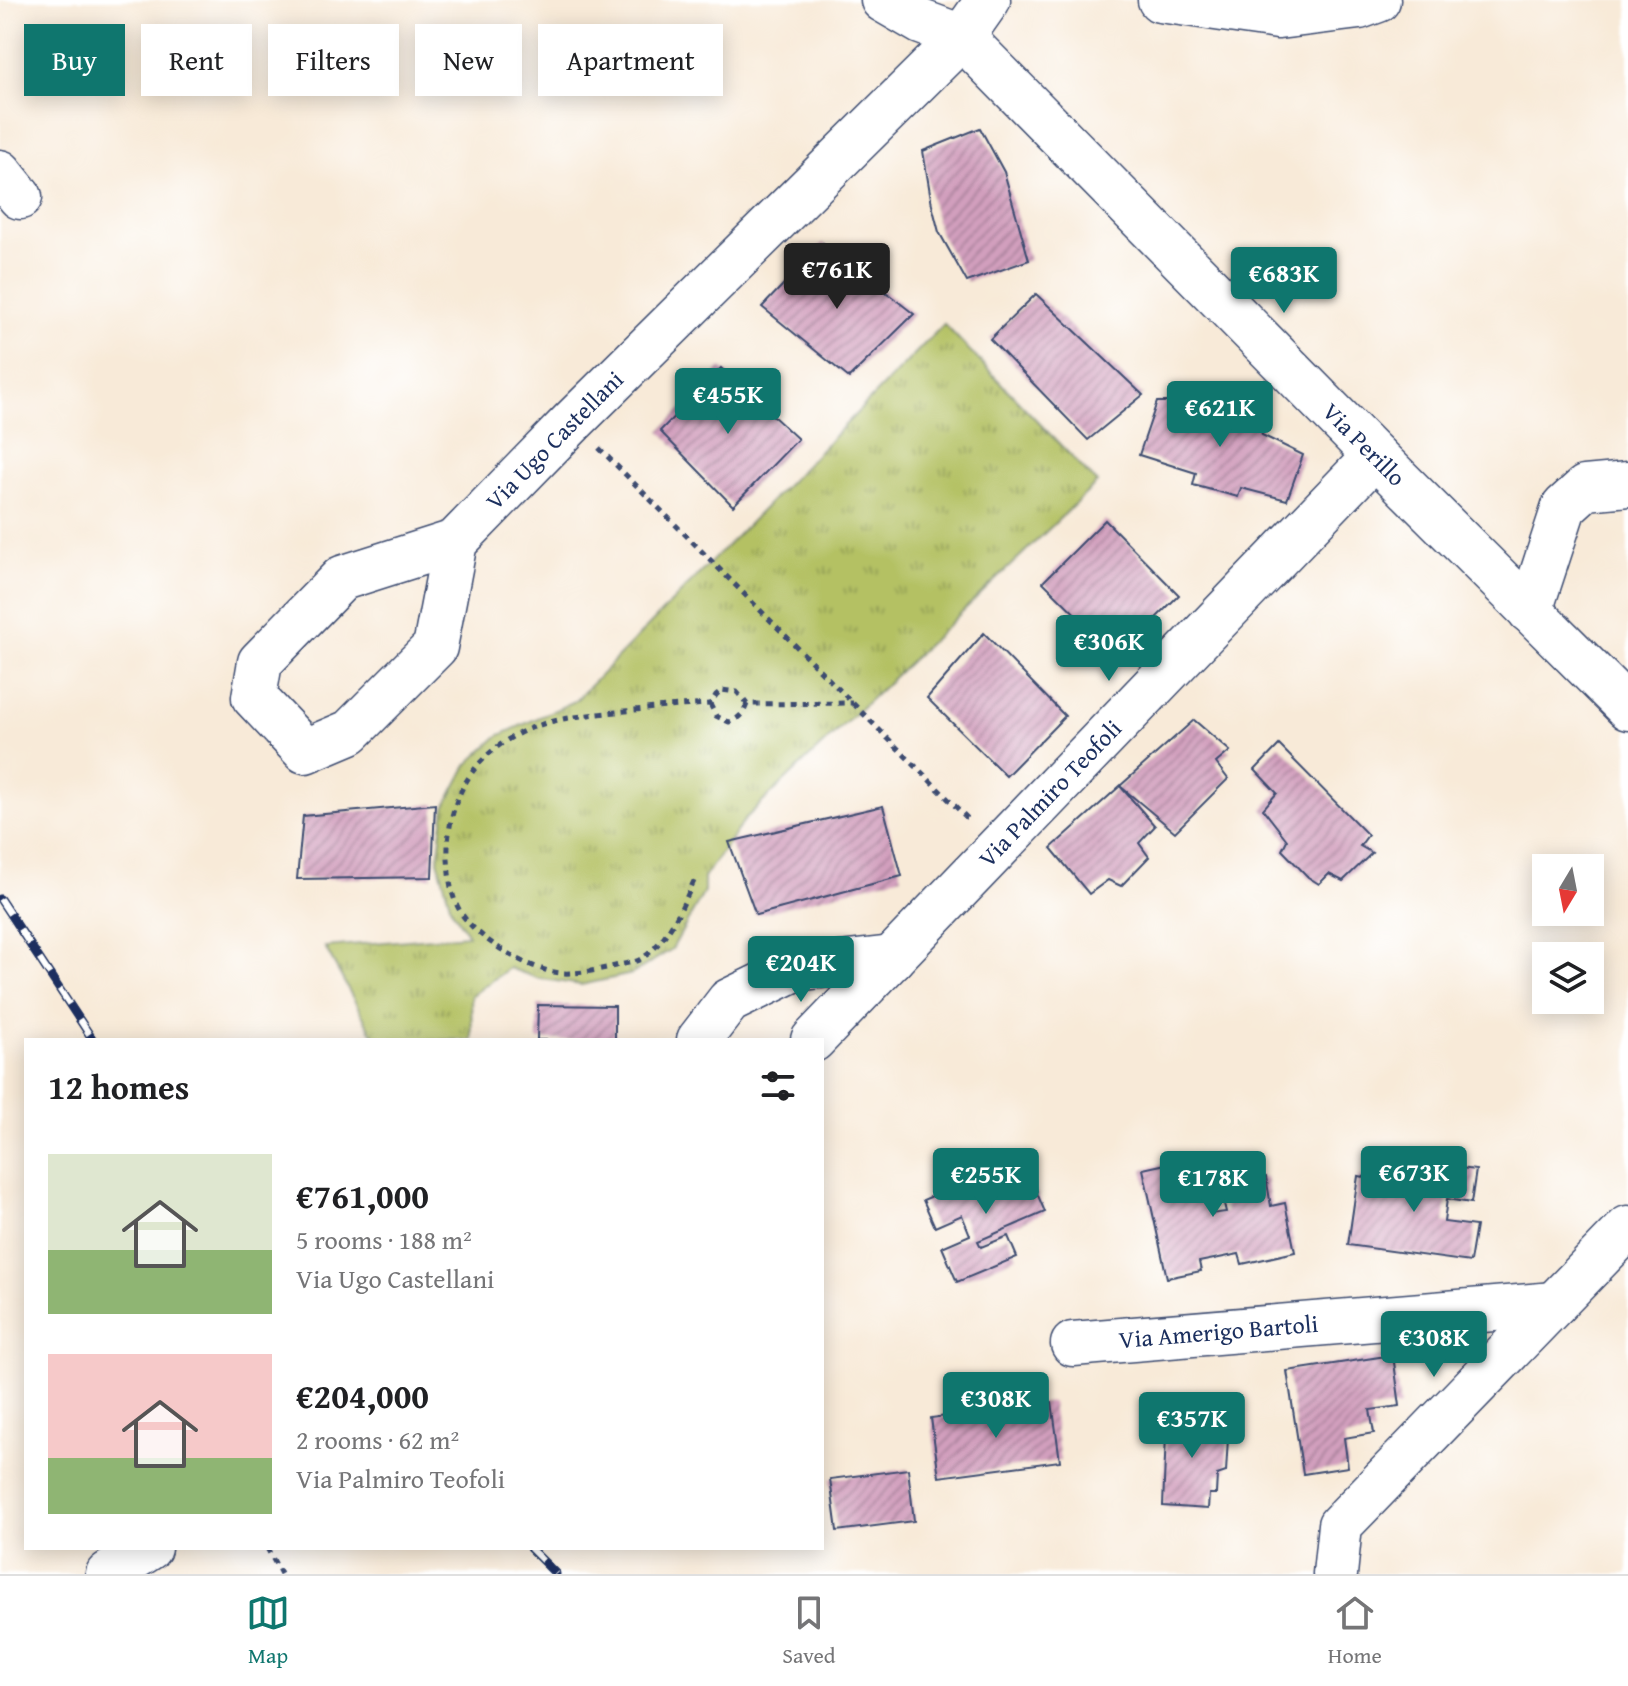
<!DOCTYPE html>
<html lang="en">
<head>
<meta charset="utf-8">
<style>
	:root { --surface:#fff; --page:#f6f6f6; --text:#202124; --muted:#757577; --line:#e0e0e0; --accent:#0f766e }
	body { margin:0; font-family:"Gentium Book Plus",serif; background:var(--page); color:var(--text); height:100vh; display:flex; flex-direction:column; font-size:30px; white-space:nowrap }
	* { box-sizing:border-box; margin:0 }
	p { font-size:26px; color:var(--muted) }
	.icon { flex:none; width:44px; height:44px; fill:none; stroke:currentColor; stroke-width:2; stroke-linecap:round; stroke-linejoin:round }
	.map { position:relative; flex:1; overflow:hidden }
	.sheet { position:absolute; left:24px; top:1038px; width:800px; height:512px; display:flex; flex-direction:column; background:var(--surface); border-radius:0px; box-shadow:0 4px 20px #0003 }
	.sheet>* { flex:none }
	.hud { position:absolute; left:24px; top:24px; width:800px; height:72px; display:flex; gap:16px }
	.needle { width:52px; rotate:190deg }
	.buttons { position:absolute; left:1532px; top:854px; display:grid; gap:16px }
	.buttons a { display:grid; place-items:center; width:72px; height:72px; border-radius:0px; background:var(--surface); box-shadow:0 4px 20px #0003; font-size:40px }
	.price { position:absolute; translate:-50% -68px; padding:0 18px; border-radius:8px; background:var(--accent); color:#fff; font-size:26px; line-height:52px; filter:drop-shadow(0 2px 4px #0008) }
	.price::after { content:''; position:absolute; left:50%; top:48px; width:24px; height:18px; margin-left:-12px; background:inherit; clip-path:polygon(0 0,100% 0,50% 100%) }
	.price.current { background:#222; color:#fff }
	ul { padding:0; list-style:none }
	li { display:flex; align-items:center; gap:24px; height:200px; padding:0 24px }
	li span { display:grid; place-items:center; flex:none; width:224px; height:160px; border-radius:0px; color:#555 }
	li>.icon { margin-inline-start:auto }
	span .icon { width:96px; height:96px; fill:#fffc; stroke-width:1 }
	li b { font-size:34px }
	h2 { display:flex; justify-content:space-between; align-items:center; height:96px; padding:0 24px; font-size:34px }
	.chip { padding:0 28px; border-radius:0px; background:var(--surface); box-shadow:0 4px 20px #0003; font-size:28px; line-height:72px }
	.chip.current { background:var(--accent); color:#fff }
	.tab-bar { display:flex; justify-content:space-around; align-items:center; height:112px; border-top:2px solid var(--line); background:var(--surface); font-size:22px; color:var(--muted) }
	.tab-bar a { display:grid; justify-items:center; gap:4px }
	.tab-bar .current { color:var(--accent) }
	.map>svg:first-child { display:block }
</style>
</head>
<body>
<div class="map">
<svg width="1628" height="1574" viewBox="0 0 1628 1574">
	<defs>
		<pattern id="grass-tufts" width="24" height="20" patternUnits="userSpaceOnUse" patternTransform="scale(2)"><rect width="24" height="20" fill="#b4c163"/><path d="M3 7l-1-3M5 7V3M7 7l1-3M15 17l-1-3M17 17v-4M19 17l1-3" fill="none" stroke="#929d55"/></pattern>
		<pattern id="building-hatch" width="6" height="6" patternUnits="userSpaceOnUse" patternTransform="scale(2)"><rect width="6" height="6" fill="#d29fbd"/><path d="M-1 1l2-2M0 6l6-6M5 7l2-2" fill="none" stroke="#aa829d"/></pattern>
	</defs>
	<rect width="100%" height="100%" fill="#fff"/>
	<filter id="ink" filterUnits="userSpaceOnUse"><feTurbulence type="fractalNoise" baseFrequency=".0125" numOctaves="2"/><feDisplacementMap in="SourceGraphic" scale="16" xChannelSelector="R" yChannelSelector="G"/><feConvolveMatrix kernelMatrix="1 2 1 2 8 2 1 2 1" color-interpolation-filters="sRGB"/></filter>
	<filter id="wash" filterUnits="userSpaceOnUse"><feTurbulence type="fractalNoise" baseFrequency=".006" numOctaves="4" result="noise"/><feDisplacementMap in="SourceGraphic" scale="32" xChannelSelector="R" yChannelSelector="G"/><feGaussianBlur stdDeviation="1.8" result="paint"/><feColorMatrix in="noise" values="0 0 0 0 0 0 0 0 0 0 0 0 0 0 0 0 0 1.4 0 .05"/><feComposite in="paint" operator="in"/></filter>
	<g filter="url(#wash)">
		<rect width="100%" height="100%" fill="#f8ead8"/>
		<!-- grass -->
		<path fill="url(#grass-tufts)" stroke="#687860" stroke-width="2" d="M944 324 1097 483 746 818 704 877V892L672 949 632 974 581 985 537 978 509 968 471 996 472 1040H378L371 1031 325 947 468 935 451 908 438 860 445 807 467 765 498 736 575 701Z"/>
		<g id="blocks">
			<!-- building -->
			<g fill="url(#building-hatch)">
				<path d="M980 128 1004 172 1029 260 967 282 939 232 932 205 923 151Z"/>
				<path d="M823 243 914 314 849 378 762 307Z"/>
				<path d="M1036 294 1143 395 1088 440 990 339Z"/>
				<path d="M721 368 798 439 733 506 660 431Z"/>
				<path d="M1157 402H1211L1259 418 1262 435 1303 455 1287 500 1241 488 1238 497 1193 485 1196 473 1139 455Z"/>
				<path d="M1105 520 1179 595 1118 656 1043 582Z"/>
				<path d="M984 633 1065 716 1006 776 927 698Z"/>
				<path d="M1194 720 1230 751 1216 763 1228 779 1175 832 1120 786 1155 826 1139 843 1149 857 1121 886 1108 880 1089 894 1051 848 1120 786Z"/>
				<path d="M1279 745 1368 835 1360 846 1372 853 1343 881 1329 874 1319 884 1308 877 1282 850 1287 840 1263 809 1277 793 1255 770Z"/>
				<path d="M435 804 432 877 297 879 303 816Z"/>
				<path d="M883 806 902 876 756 915 729 842Z"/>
				<path d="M538 1005 615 1006V1040H537Z"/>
				<path d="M1198 1157 1211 1214 1226 1212 1220 1187 1266 1177 1271 1206 1285 1203 1295 1252 1242 1264 1239 1254 1199 1262 1201 1271 1167 1278 1143 1169Z"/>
				<path d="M1022 1158 1045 1212 978 1241 981 1247 1008 1236 1017 1257 957 1282 942 1247 970 1235 962 1215 935 1227 923 1200Z"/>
				<path d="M1415 1162 1476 1170 1471 1203 1447 1199 1444 1222 1476 1226 1470 1262 1348 1245 1358 1176 1412 1184Z"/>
				<path d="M1393 1355 1400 1406 1370 1410 1374 1433 1344 1438 1348 1467 1303 1474 1287 1371Z"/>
				<path d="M1052 1402 1060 1461 939 1477 931 1418Z"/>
				<path d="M1167 1411 1215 1413 1213 1438H1228L1226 1472 1217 1475 1216 1494H1209L1208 1509 1163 1506Z"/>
				<path d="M908 1469 914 1521 837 1531 830 1479Z"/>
			</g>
		</g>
	</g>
	<g filter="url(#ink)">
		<use href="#blocks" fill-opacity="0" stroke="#3c4b70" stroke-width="2"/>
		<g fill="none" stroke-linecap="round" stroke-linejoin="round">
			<defs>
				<g id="minor">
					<path id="s1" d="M883 0 921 22 962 37 1375 456 1628 708"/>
					<path d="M1160 0 1278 17 1359 7 1378 0"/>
					<path d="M0 172 20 197"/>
					<path id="s2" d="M455 542 435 647 350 732 305 751 254 697 260 662 342 578 455 542 573 421 962 37 988 0"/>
					<path d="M1530 611 1564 507 1585 488 1628 484"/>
					<path d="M699 1040 729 1001 795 969 892 958"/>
					<path id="s3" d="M813 1040 1375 456"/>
					<path id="s4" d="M1073 1344 1554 1304"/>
					<path d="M108 1574 149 1548"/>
					<path d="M1335 1574 1340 1525 1628 1228"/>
				</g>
			</defs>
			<!-- minor casing -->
			<use href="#minor" stroke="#3c4b70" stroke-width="47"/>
			<!-- path -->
			<g stroke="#3c4b70" stroke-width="5" stroke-dasharray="6 6" stroke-linecap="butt">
				<path d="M599 448 970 821"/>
				<path d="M710 704 716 716 729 722C739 719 744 713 747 704"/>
				<path d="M694 881C682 907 665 946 639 960 632 963 622 964 615 966 598 970 579 974 561 973 530 971 475 938 460 911 450 894 449 877 448 858 446 801 472 755 524 731 551 719 579 716 607 713 642 709 676 706 710 704L716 695 722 690 737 692 747 704 853 703"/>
				<path d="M267 1548 281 1574"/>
			</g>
			<!-- minor -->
			<use href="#minor" stroke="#fff" stroke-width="44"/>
			<defs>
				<g id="rail">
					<path d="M0 899 93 1040"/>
					<path d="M530 1548 556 1574"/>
				</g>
			</defs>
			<!-- rail casing -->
			<use href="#rail" stroke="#1b2f5e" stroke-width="9"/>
			<!-- rail -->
			<use href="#rail" stroke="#fff" stroke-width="6" stroke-dasharray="18" stroke-linecap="butt"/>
		</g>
	</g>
	<g text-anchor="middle" stroke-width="6" stroke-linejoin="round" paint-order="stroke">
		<!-- street labels -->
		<g font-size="24" fill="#1b2f5e" stroke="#fff">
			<text dy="8" stroke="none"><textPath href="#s2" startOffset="764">Via Ugo Castellani</textPath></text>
			<text dy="8" stroke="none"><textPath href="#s1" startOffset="660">Via Perillo</textPath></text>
			<text dy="8" stroke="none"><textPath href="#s3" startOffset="342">Via Palmiro Teofoli</textPath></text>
			<text dy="8" stroke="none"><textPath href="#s4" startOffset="146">Via Amerigo Bartoli</textPath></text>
		</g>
	</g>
</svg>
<div class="buttons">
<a><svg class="needle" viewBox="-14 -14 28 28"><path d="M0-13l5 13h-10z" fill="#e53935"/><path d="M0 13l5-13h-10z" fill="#757577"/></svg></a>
<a><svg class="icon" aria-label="layers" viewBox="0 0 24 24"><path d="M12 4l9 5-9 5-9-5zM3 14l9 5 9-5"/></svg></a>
</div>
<b class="price current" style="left:837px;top:311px">€761K</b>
<b class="price" style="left:1284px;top:315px">€683K</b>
<b class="price" style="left:728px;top:436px">€455K</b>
<b class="price" style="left:1220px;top:449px">€621K</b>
<b class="price" style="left:1109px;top:683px">€306K</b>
<b class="price" style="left:801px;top:1004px">€204K</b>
<b class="price" style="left:1414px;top:1214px">€673K</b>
<b class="price" style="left:986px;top:1216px">€255K</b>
<b class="price" style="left:1213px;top:1219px">€178K</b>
<b class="price" style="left:1434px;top:1379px">€308K</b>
<b class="price" style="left:996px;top:1440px">€308K</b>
<b class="price" style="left:1192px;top:1460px">€357K</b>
<div class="hud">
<a class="chip current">Buy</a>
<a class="chip">Rent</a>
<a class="chip">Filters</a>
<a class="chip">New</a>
<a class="chip">Apartment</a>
</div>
<section class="sheet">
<h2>12 homes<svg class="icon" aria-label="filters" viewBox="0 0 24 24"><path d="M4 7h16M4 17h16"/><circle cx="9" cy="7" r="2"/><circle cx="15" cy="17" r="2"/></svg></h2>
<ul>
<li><span style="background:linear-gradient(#dfe7d0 60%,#8fb573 0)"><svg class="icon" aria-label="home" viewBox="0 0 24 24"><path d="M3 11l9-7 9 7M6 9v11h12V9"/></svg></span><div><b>€761,000</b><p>5 rooms · 188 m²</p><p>Via Ugo Castellani</p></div></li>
<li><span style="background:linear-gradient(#f6c9c9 65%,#8fb573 0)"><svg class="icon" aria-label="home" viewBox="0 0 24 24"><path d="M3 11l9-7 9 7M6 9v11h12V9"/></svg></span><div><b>€204,000</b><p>2 rooms · 62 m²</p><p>Via Palmiro Teofoli</p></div></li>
</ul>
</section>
</div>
<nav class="tab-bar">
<a class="current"><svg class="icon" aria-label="map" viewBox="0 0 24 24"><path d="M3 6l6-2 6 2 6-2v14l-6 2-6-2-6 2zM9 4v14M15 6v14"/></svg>Map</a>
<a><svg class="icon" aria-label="saved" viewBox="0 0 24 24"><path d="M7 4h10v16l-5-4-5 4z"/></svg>Saved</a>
<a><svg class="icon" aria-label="home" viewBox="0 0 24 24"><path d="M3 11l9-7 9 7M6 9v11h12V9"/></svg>Home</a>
</nav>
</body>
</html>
